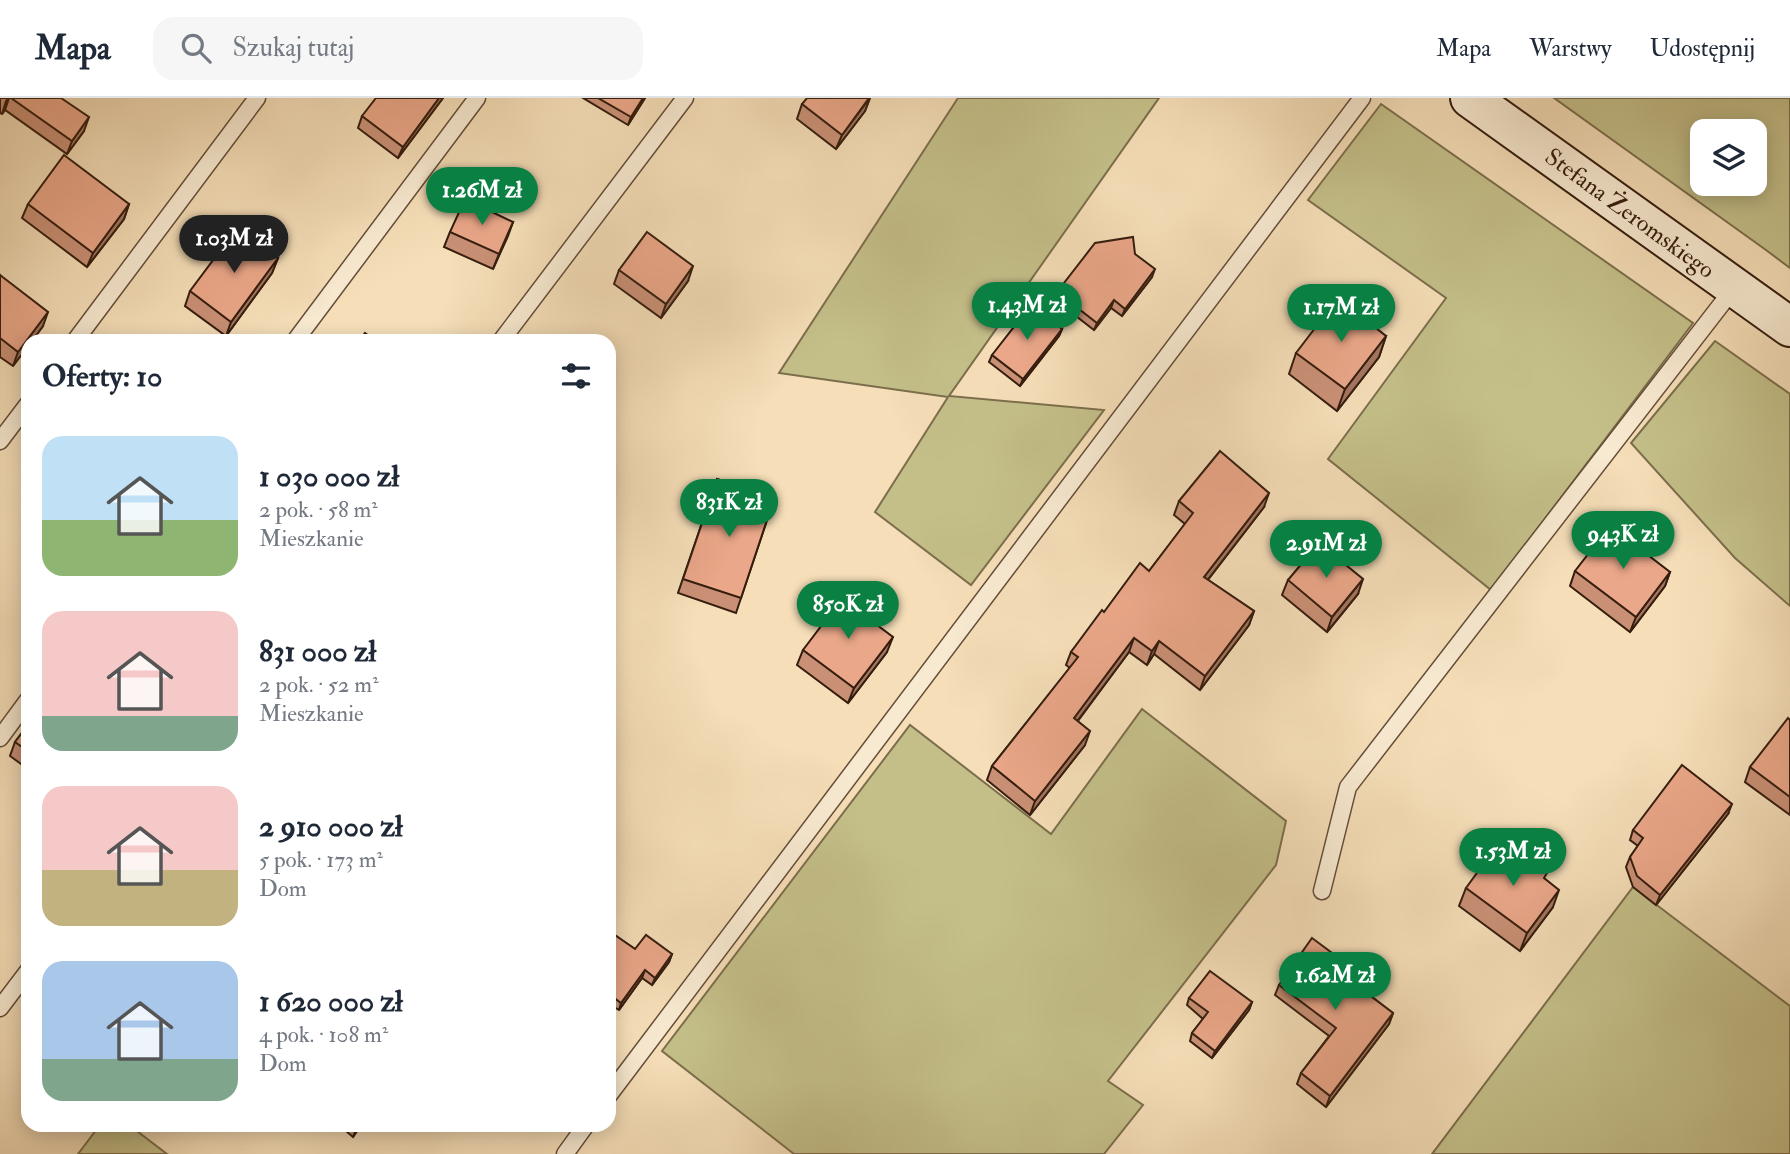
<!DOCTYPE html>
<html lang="pl">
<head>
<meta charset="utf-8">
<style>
	:root { --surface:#fff; --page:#f6f6f7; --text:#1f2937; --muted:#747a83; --line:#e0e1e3; --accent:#0b8043 }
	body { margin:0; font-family:"IM FELL Double Pica",serif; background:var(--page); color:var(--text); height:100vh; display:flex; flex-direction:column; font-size:26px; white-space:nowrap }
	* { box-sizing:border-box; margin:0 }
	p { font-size:23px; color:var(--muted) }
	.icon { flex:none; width:38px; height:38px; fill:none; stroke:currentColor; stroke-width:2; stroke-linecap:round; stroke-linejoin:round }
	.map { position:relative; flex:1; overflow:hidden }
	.sheet { position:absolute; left:21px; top:236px; width:595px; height:798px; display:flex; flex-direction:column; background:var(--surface); border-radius:21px; box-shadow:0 4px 18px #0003 }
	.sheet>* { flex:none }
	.buttons { position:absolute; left:1690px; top:21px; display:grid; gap:14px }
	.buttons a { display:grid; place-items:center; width:77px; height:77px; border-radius:14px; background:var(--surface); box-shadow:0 4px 18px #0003; font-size:35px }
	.price { position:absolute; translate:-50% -60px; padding:0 16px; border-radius:24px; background:var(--accent); color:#fff; font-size:23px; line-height:46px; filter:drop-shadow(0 2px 4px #0008) }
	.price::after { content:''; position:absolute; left:50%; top:42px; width:21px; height:16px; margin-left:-10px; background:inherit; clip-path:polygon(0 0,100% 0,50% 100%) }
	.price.selected { background:#222; color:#fff }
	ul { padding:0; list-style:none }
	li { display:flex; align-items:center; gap:21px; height:175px; padding:0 21px }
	li span { display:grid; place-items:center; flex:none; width:196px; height:140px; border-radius:21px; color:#555 }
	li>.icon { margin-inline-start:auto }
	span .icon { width:84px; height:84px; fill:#fffc; stroke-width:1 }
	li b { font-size:30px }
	h2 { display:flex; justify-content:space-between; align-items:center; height:84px; padding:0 21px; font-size:30px }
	header { display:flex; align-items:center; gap:42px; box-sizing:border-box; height:98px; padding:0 35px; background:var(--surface); border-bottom:2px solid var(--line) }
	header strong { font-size:33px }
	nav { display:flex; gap:38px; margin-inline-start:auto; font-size:24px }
	.search { width:490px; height:63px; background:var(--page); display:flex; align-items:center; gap:18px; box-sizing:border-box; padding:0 24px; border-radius:21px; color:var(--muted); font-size:26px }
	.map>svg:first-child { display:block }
</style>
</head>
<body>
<header>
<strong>Mapa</strong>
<div class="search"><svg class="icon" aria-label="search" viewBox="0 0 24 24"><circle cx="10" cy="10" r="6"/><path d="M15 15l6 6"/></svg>Szukaj tutaj</div>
<nav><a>Mapa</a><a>Warstwy</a><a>Udostępnij</a></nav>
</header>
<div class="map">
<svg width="1790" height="1056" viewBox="0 0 1790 1056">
	<rect width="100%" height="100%" fill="#f5deb8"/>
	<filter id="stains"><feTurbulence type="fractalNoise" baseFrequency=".00286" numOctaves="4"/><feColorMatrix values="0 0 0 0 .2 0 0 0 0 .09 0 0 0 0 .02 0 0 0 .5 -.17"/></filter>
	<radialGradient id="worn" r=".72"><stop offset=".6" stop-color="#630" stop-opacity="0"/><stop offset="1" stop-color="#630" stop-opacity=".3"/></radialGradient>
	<!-- green -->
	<g fill="#c4bf89" stroke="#7c6e4c" stroke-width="2" fill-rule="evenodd">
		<path d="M958 0H1159L949 298 1104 312 971 487 875 414 948 299 779 275Z"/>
		<path d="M1554 0H1790V170L1766 152ZM1703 33H1755V86H1703Z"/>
		<path d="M1381 6 1693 225 1491 492 1328 361 1446 200 1308 102Z"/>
		<path d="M1715 243 1790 296V508L1735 460 1631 345Z"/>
		<path d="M1142 611 1286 723 1276 767 1108 983 1143 1007 1104 1056H794L662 953 910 627 1051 736Z"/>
		<path d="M1633 789 1790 908V1056H1432Z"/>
		<path d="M100 1027H129L167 1056H78Z"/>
	</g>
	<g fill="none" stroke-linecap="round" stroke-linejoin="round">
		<defs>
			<g id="lane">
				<path d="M75 243 257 0"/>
				<path d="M295 243 477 0"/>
				<path d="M501 243 685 0"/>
				<path d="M0 343 28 306"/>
				<path d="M0 640 28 602"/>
				<path d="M1322 793 1348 689 1734 190"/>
				<path d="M0 910 28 873"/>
				<path d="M609 997 1362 0"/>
				<path d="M565 1056 586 1027"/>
			</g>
			<path id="secondary" d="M1470 0 1790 229"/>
		</defs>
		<!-- lane casing -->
		<use href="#lane" stroke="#654d38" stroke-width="19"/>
		<!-- secondary casing -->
		<use href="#secondary" stroke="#351d0e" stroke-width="42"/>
		<!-- lane -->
		<use href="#lane" stroke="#f8ead1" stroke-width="16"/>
		<!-- secondary -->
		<use href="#secondary" stroke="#f8ead1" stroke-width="38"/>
	</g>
	<!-- wall -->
	<g fill="#c99076" stroke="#351d0e" stroke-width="2">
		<path d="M0 0H61L84 33 67 56 5 12 2 16 0 15Z"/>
		<path d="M443 0 398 60 358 30 362 18Z"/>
		<path d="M583 0H645L628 27Z"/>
		<path d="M870 0 865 13 836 51 797 21 802 6Z"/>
		<path d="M28 106H129L124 121 87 169 22 120Z"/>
		<path d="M513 124 493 171 444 149 450 134Z"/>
		<path d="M1135 156 1152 179 1122 218 1111 210 1094 232 1054 201 1057 194Z"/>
		<path d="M278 160 272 175 226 238 185 208 190 193Z"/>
		<path d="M619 172 688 183 661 220 614 186Z"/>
		<path d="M0 177 43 228 13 268 0 259Z"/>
		<path d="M1062 231 1059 238 1020 288 989 264 992 257Z"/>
		<path d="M1386 238 1379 259 1337 313 1289 276 1296 255Z"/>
		<path d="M717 381 774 401 736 515 678 495Z"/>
		<path d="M1179 403 1264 409 1208 482 1254 513 1249 527 1200 592 1154 556 1147 567 1129 554 1078 623 1085 647 1030 717 987 682 992 668 1070 570 1066 567 1071 554 1104 514 1149 473 1185 426 1174 417Z"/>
		<path d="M1575 473 1670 474 1665 488 1630 534 1570 488Z"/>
		<path d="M1288 482 1358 496 1327 534 1282 497Z"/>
		<path d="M867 519 887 554 848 605 797 567 803 552Z"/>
		<path d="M1790 622V717L1745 684 1750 669Z"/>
		<path d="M28 627V671L10 658 15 644Z"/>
		<path d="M1728 716 1656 807 1633 789 1626 769 1630 759 1638 748 1630 742 1633 732Z"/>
		<path d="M1545 781 1553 809 1520 853 1459 808 1466 790Z"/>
		<path d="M609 833 635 851 672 856 669 864 652 887 642 880 619 912 609 906Z"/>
		<path d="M1279 887 1363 892 1393 915 1389 926 1326 1009 1297 986 1301 975 1329 938 1275 897Z"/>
		<path d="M1189 900 1252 904 1249 912 1212 960 1190 943 1192 935 1203 921 1187 907Z"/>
		<path d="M339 1027H361L353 1039Z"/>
	</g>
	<!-- shaded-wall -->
	<g fill="#a47560" stroke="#351d0e" stroke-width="2">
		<path d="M9 0 5 12 2 16 6 3Z"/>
		<path d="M439 0H443L398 60 403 49Z"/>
		<path d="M643 0H645L628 27 631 19Z"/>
		<path d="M870 0 865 13 836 51 842 37Z"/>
		<path d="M89 19 84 33 67 56 72 43Z"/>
		<path d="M129 106 124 121 87 169 93 155Z"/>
		<path d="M513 124 508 138 493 171 499 156Z"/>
		<path d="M278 160 272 175 226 238 231 224Z"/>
		<path d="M693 168 688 183 661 220 666 206Z"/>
		<path d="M1155 171 1152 179 1122 218 1125 211Z"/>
		<path d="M1114 202 1111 210 1094 232 1097 225Z"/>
		<path d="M48 214 43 228 32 243H28V248L13 268 18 254Z"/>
		<path d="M1062 231 1059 238 1020 288 1023 281Z"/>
		<path d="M1386 238 1379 259 1337 313 1345 291Z"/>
		<path d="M1269 395 1264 409 1199 493 1204 479Z"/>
		<path d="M1670 474 1665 488 1630 534 1636 519Z"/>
		<path d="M1363 481 1358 496 1327 534 1332 519Z"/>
		<path d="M1254 513 1249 527 1200 592 1205 578Z"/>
		<path d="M893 539 887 554 848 605 854 590Z"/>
		<path d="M1134 540 1129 554 1069 634 1074 620Z"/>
		<path d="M1159 543 1154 556 1147 567 1152 553Z"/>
		<path d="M1090 633 1085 647 1030 717 1035 703Z"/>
		<path d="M1732 706 1728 716 1656 807 1660 797Z"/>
		<path d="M1559 792 1553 809 1520 853 1527 835Z"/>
		<path d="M672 856 669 864 652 887 655 880Z"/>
		<path d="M645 872 642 880 619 912 621 905Z"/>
		<path d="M1252 904 1249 912 1212 960 1215 953Z"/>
		<path d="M1393 915 1389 926 1326 1009 1330 998Z"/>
		<path d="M359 1027H361L353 1039 356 1031Z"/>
	</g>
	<!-- building -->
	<g fill="#eaa789" stroke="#351d0e" stroke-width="2">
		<path d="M11 0H61L89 19 72 43Z"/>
		<path d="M376 0H439L403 49 362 18Z"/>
		<path d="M598 0H643L631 19Z"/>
		<path d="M807 0H869L842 37 802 6Z"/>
		<path d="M64 57 129 106 93 155 28 106Z"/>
		<path d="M465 101 513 124 499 156 450 134Z"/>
		<path d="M237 130 278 160 231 224 190 193Z"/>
		<path d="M647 134 693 168 666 206 619 172Z"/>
		<path d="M1133 139 1135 156 1155 171 1125 211 1114 202 1097 225 1057 194 1095 145Z"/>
		<path d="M0 177 48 214 18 254 0 240Z"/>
		<path d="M1338 200 1386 238 1345 291 1296 255Z"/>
		<path d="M1031 207 1062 231 1023 281 992 257Z"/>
		<path d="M365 235 376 243H359Z"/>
		<path d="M1220 353 1269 395 1204 479 1254 513 1205 578 1159 543 1152 553 1134 540 1074 620 1090 633 1035 703 992 668 1078 559 1071 554 1102 512 1104 514 1140 465 1149 473 1193 415 1179 403Z"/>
		<path d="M717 381 774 401 741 500 683 481Z"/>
		<path d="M1610 428 1670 474 1636 519 1575 473Z"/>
		<path d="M1319 445 1363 481 1332 519 1288 482Z"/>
		<path d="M847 494 870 511 865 518 893 539 854 590 803 552Z"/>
		<path d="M1788 620 1790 622V699L1750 669Z"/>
		<path d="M28 627V653L15 644Z"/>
		<path d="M1682 667 1732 706 1660 797 1637 778 1630 759 1643 740 1633 732Z"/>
		<path d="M1498 746 1519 762 1522 757 1547 775 1544 780 1559 792 1527 835 1466 790Z"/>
		<path d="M609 833 635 851 646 837 672 856 655 880 645 872 621 905 609 896Z"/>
		<path d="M1312 840 1367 881 1360 890 1393 915 1330 998 1301 975 1336 930 1279 887Z"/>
		<path d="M1210 873 1252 904 1215 953 1192 935 1208 914 1189 900Z"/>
	</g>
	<g text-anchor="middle" stroke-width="5" stroke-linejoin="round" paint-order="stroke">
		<!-- street labels -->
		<g font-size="24" fill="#351d0e" stroke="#f8ead1">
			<text transform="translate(1630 115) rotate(36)" y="8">Stefana Żeromskiego</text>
		</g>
	</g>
	<rect width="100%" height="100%" filter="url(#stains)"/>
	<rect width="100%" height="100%" fill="url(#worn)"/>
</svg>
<div class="buttons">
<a><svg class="icon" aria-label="layers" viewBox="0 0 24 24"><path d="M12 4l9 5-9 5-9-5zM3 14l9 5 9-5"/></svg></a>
</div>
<b class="price" style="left:482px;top:129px">1.26M zł</b>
<b class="price selected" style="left:234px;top:177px">1.03M zł</b>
<b class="price" style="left:1027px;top:244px">1.43M zł</b>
<b class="price" style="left:1341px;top:246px">1.17M zł</b>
<b class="price" style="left:729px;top:441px">831K zł</b>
<b class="price" style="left:1623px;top:473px">943K zł</b>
<b class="price" style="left:1326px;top:482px">2.91M zł</b>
<b class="price" style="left:848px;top:543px">850K zł</b>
<b class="price" style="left:1513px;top:790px">1.53M zł</b>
<b class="price" style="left:1335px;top:914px">1.62M zł</b>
<section class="sheet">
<h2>Oferty: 10<svg class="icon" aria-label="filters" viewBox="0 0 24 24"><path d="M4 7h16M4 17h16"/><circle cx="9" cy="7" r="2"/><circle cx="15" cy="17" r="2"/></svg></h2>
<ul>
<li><span style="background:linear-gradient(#bfe0f5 60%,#8fb573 0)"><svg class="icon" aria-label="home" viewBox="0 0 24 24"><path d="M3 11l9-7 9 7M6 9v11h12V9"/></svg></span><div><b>1 030 000 zł</b><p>2 pok. · 58 m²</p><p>Mieszkanie</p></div></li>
<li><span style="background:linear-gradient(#f6c9c9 75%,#7fa58c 0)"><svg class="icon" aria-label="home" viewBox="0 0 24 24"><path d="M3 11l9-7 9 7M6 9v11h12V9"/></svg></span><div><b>831 000 zł</b><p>2 pok. · 52 m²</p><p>Mieszkanie</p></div></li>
<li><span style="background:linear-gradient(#f6c9c9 60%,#c2b280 0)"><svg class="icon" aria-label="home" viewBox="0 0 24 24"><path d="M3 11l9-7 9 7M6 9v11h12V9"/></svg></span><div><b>2 910 000 zł</b><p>5 pok. · 173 m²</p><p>Dom</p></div></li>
<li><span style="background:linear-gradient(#a9c7e8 70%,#7fa58c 0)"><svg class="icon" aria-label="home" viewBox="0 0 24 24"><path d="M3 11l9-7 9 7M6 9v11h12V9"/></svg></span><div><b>1 620 000 zł</b><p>4 pok. · 108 m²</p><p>Dom</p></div></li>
</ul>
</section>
</div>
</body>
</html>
